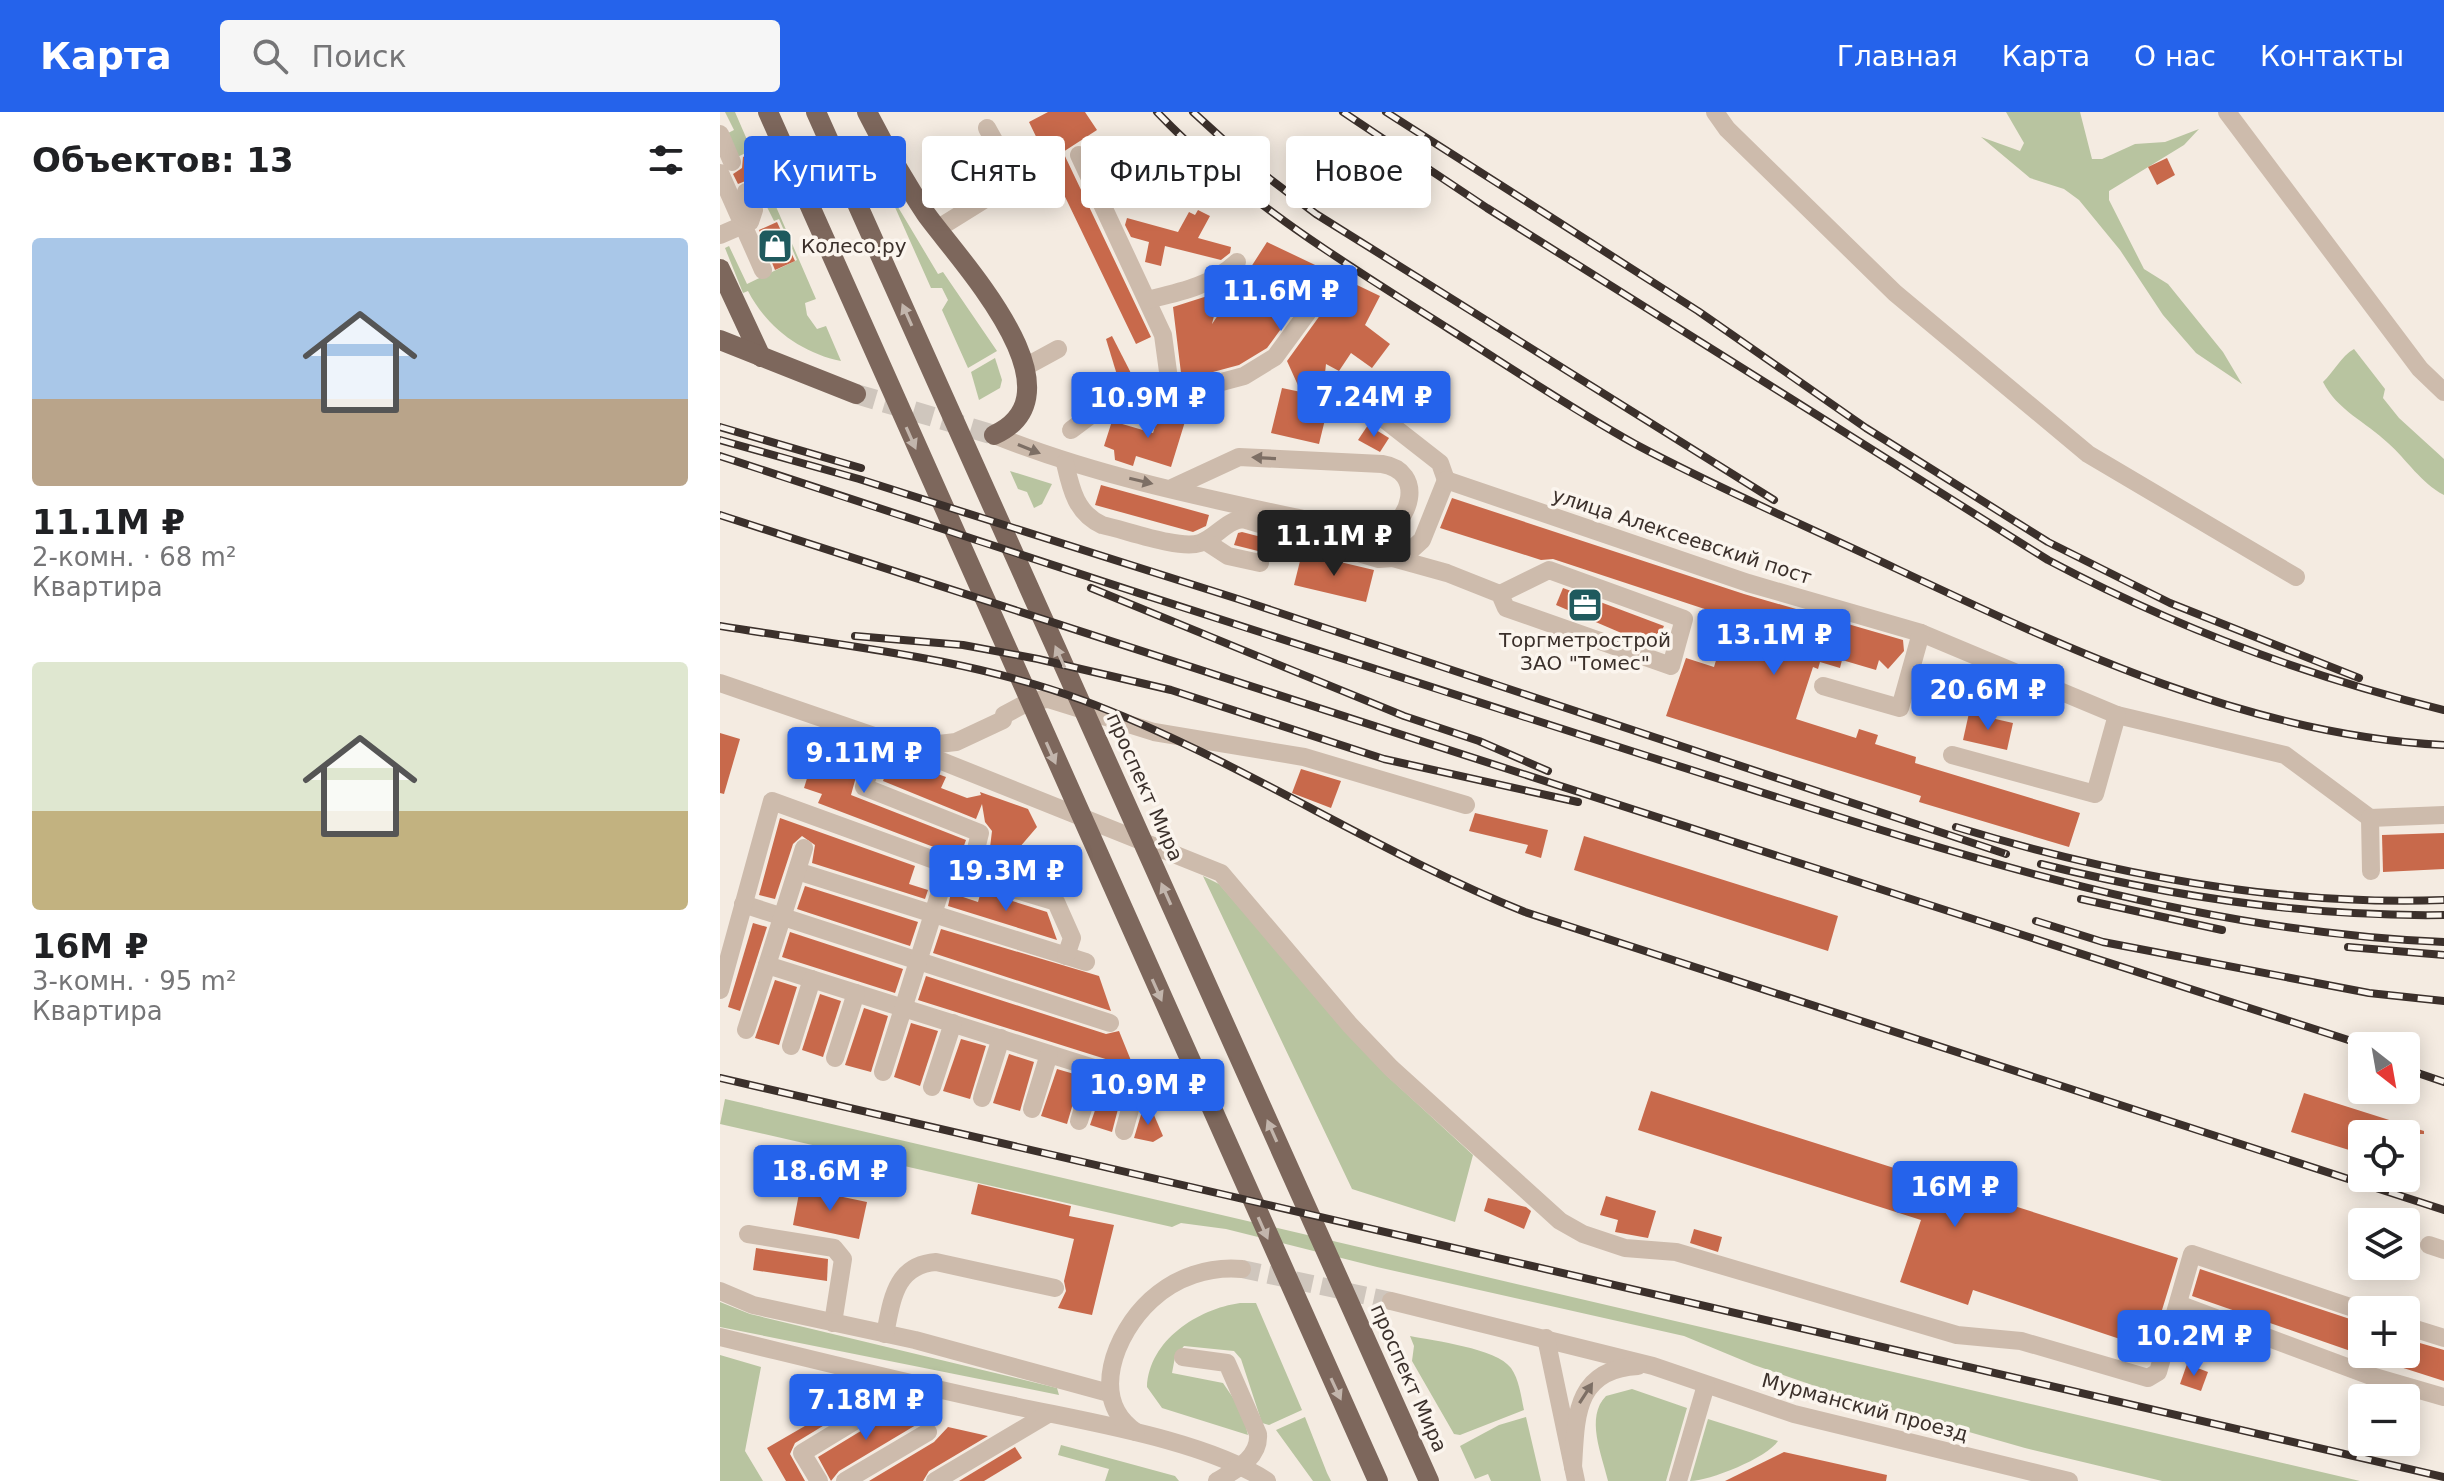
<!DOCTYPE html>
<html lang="ru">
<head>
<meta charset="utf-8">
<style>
	:root { --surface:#fff; --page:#f6f6f6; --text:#202124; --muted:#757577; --accent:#2563eb }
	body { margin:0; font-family:"DejaVu Sans",sans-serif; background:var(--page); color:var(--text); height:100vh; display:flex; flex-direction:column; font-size:30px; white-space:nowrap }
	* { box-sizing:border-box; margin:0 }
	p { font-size:26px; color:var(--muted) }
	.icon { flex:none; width:44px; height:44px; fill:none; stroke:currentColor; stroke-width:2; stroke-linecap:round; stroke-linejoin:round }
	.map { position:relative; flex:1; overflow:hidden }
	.drawer { display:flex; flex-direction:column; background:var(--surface); width:720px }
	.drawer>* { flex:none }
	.hud { position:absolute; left:24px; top:24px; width:760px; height:72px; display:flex; gap:16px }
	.needle { width:52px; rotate:149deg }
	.buttons { position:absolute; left:1628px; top:920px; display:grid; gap:16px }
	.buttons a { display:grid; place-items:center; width:72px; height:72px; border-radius:8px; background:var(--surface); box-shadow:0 4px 20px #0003; font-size:40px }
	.price { position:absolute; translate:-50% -68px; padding:0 18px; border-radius:8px; background:var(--accent); color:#fff; font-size:26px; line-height:52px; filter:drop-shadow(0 2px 4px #0008) }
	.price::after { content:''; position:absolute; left:50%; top:48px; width:24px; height:18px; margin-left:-12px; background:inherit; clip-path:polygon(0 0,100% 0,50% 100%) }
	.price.selected { background:#222; color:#fff }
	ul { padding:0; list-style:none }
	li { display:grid; align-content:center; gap:16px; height:424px; padding:0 32px }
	li span { display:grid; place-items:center; height:248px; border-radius:8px; color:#555 }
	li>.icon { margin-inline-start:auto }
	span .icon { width:144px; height:144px; fill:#fffc; stroke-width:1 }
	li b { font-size:34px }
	h2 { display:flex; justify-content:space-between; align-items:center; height:96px; padding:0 32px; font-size:34px }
	.pill { padding:0 28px; border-radius:8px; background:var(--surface); box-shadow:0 4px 20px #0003; font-size:28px; line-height:72px }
	.pill.selected { background:var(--accent); color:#fff }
	header { display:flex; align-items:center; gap:48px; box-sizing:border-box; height:112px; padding:0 40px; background:var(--accent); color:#fff }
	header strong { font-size:38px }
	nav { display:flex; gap:44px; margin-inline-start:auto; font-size:28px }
	.search { width:560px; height:72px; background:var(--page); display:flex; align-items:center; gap:20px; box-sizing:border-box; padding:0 28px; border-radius:8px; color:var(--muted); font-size:30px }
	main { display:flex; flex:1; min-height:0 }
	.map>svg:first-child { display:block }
</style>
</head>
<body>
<header>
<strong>Карта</strong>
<div class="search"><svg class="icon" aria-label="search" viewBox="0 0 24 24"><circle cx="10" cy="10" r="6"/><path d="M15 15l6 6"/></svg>Поиск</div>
<nav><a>Главная</a><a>Карта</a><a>О нас</a><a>Контакты</a></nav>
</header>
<main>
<section class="drawer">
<h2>Объектов: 13<svg class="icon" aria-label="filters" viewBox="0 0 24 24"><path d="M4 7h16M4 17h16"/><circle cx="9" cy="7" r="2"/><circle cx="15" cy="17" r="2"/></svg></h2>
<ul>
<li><span style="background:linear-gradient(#a9c7e8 65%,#b9a48a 0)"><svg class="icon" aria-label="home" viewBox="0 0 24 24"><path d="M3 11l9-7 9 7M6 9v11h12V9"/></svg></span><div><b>11.1M ₽</b><p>2-комн. · 68 m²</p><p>Квартира</p></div></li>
<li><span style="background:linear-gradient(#dfe7d0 60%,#c2b280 0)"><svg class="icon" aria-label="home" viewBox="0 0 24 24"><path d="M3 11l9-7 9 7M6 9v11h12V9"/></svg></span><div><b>16M ₽</b><p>3-комн. · 95 m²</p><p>Квартира</p></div></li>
</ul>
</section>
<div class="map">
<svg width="1724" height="1369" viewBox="0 0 1724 1369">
	<rect width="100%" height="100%" fill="#f4ebe1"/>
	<!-- green -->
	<g fill="#b8c4a0">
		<path d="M5 0H15L96 187 85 191 87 203 97 217 106 214 121 249C82 241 47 216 28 179L23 181 5 136 9 134 27 172 77 148 59 107 54 109 46 93 38 96 31 80 43 74 28 40 15 46 4 23 14 18Z"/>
		<path d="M1286 0H1360L1372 47H1382L1415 32 1445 30 1479 17 1464 33 1389 79V88L1424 157 1448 172 1503 240 1522 272 1476 241 1443 203 1400 138 1359 88 1344 77 1310 66 1261 25 1300 39 1304 31Z"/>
		<path d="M166 75 218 162 223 160 277 239 248 256 222 198 228 188 222 176H211Z"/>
		<path d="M1634 237 1665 277 1663 286 1679 306 1724 347V383C1701 371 1687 348 1668 331 1646 310 1617 298 1603 270 1614 260 1621 244 1634 237Z"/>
		<path d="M275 246 282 268 280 276 259 288 251 260Z"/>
		<path d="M290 359 332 372 322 392 314 396 307 380 298 377Z"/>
		<path d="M483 764 499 772 665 962 753 1043 735 1110 632 1077Z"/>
		<path d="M5 987 1640 1369H1442L1305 1336 1130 1286 1034 1253 964 1224 657 1155 506 1117 461 1111 452 1115 0 1012Z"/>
		<path d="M0 1190 30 1202 337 1276 339 1283 0 1215Z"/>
		<path d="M520 1191H536L582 1298 549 1313 542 1311 521 1247 514 1239 464 1234 455 1245 452 1261 503 1271 522 1299 528 1323 442 1296 427 1275C429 1228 478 1197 520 1191Z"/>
		<path d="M690 1224C714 1229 776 1236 791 1256 799 1267 801 1284 804 1298L740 1323 734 1322 692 1249 694 1234Z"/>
		<path d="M0 1243 41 1255 25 1339 43 1369H0Z"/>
		<path d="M912 1277 967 1296 946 1369H888C882 1343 865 1305 886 1284Z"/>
		<path d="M585 1305 607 1361 611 1369H593L556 1318Z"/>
		<path d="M806 1305 821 1369H771L768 1362 755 1367 740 1334 779 1313Z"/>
		<path d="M988 1307 1058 1329C1047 1346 989 1369 970 1369Z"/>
		<path d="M341 1333 455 1364 459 1369H385L389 1357 338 1343Z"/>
	</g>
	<!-- building -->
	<g fill="#c8694b">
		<path d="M328 0H365L377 18 343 40 431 225 416 232 309 10Z"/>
		<path d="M27 43 41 73 37 75 28 68 18 72 13 62 22 56 23 45Z"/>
		<path d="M241 43 250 59 228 70 221 68 216 61 219 55Z"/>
		<path d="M1447 46 1455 63 1437 73 1428 55Z"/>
		<path d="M261 54 269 69 248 80 240 65Z"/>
		<path d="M478 98 490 104 478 126 511 135 510 141 501 148 445 134 441 154 425 150 429 130 411 125 405 113 407 106 458 120 469 100 475 103Z"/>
		<path d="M57 110 75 149 55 158 39 118Z"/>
		<path d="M547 130 660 184 645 213 670 232 652 256 631 241 619 259 606 252 605 261 591 267 593 280 610 287 599 332 551 321 562 276 581 280 567 249 606 195 607 185 602 179 587 181 547 236 519 253 467 267 461 261 453 195 500 180 492 212 525 163 536 157 531 155Z"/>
		<path d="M392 224 415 269 401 276 386 227Z"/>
		<path d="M441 295 467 303 451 355 416 344 413 354 395 348 394 338 384 334 392 309 433 321Z"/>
		<path d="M648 313 669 326 660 340 638 328Z"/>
		<path d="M381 373 489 403 486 414 473 420 375 393Z"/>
		<path d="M732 386 1024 482 1183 528 1184 539 1168 557 1159 548 1156 558 1122 548 1120 556 1100 550 1098 557 1093 555 1076 607 1136 626 1139 617 1158 623 1155 632 1196 645 1195 651 1360 701 1349 735 1199 690 1201 684 946 604 966 546 994 555 1001 532 1010 534 1018 508 833 447 821 448 720 416Z"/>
		<path d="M522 420 549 427 546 441 514 433 518 421Z"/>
		<path d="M582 441 654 458 646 490 574 473Z"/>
		<path d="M843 476 944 514 934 535 836 493Z"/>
		<path d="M1249 601 1293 611 1287 638 1243 628Z"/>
		<path d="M93 620 143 639 131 683 246 728 240 745 98 691 102 682 84 676 94 644 86 642Z"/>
		<path d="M0 621 20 627 4 682 0 681Z"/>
		<path d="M172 645 226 665 221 676 247 686 261 683 260 680 308 697 317 715 288 749 329 761 325 774 276 760 267 761 272 719 265 710 262 692 256 707 163 669Z"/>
		<path d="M581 657 621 669 611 696 572 681Z"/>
		<path d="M755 701 828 718 821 746 805 741 808 733 749 719Z"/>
		<path d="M60 706 195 754 189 772 208 778 205 787 92 751 95 733 82 724 73 732 55 787 39 783Z"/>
		<path d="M1724 721V757L1663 760 1662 723Z"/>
		<path d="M864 724 1118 804 1108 839 854 758Z"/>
		<path d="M85 774 198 810 190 834 77 797Z"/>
		<path d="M262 776 270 782 327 800 337 828 228 794 231 781 258 790Z"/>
		<path d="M33 811 47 815 20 899 8 895Z"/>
		<path d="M221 817 379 864 391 899 213 841Z"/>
		<path d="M70 820 183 857 175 881 62 845Z"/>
		<path d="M206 864 386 922 399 919 414 956 198 888Z"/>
		<path d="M55 868 77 875 59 933 35 926Z"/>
		<path d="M100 882 121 889 103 945 82 938Z"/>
		<path d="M144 896 168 904 151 960 125 953Z"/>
		<path d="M191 911 218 919 200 974 174 965Z"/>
		<path d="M241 927 266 934 250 987 223 979Z"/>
		<path d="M289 942 314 950 300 999 273 991Z"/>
		<path d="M337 957 361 964 347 1012 321 1004Z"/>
		<path d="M384 972 403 978 392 1020 370 1013Z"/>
		<path d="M931 979 1458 1146 1430 1237 1253 1178 1248 1193 1180 1170 1201 1108 918 1018Z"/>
		<path d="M1584 981 1704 1019V1022H1642V1042L1571 1020Z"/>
		<path d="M423 996H431L443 1024 433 1030 414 1026Z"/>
		<path d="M258 1072 351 1094 349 1104 394 1113 372 1203 338 1196 346 1179 344 1169 354 1127 251 1102Z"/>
		<path d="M80 1076 147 1090 139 1127 73 1113Z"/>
		<path d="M886 1084 936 1099 928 1126 895 1120 898 1108 880 1103Z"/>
		<path d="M768 1086 806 1095 811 1099 804 1117 764 1099Z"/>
		<path d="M974 1117 1002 1125 998 1140 970 1131Z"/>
		<path d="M36 1136 108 1147 107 1169 33 1158Z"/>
		<path d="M1480 1157 1642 1211V1243L1472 1184Z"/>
		<path d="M1686 1227 1724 1238V1269L1649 1245 1650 1242H1686Z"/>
		<path d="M1467 1252 1488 1260 1481 1279 1460 1272Z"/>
		<path d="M85 1272 120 1279 126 1290 143 1280 147 1287 75 1331 70 1342 85 1369H66L47 1336 109 1300 80 1294Z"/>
		<path d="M177 1297 183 1307 195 1300 201 1310 119 1359 111 1369 98 1345Z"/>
		<path d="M228 1315 268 1324 209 1359 203 1369H149L214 1330Z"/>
		<path d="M295 1335 302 1346 264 1369H239Z"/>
		<path d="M1064 1340 1167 1363 1166 1369H1005Z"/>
	</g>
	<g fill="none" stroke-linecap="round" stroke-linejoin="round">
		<!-- minor-tunnel -->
		<path stroke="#cfc6bd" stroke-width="18" stroke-dasharray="18 9" stroke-linecap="butt" d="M522 1157 671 1189"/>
		<!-- major-tunnel -->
		<path stroke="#cfc6bd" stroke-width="20" stroke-dasharray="20 10" stroke-linecap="butt" d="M136 282 274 323"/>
		<!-- minor -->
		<g stroke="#cdbbac" stroke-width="18">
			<path d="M995 0 1007 17 1175 181 1368 342 1576 465"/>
			<path d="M1507 0 1700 257 1724 280"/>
			<path d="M0 22 12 50"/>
			<path d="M359 43 443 223 449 267 464 280 524 264 555 245 596 189"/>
			<path d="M0 61 43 158"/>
			<path d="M217 117 296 68 267 16"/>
			<path d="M0 123 30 110 34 98 26 80"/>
			<path d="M427 188C460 180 491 174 517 150"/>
			<path d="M305 255 338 237"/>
			<path d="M602 272 633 283 720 351 726 368"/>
			<path d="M351 318 371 303 449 267"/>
			<path d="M274 323C396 372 528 394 656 423 692 413 706 359 662 352L519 345 452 376"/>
			<path d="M345 351C351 377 356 401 382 413 406 418 459 438 480 431 497 425 505 409 523 407L659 447 673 446 690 439 702 428 726 368"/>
			<path d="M726 368 1028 471 1201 521 1397 603 1565 643 1650 706"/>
			<path d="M485 429 508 444 540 451"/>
			<path d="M673 446 727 461 780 482 786 496 951 554 964 507 829 458 780 482"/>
			<path d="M0 571 189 636 501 761 630 913 671 956 840 1109 863 1122 905 1136 956 1140 1237 1223 1301 1229 1428 1266 1438 1260 1472 1142 1642 1199"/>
			<path d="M1103 574 1180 596 1201 521"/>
			<path d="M192 635 236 630 283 608 284 603 310 589 328 587 434 620 584 645 746 693"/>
			<path d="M1232 643 1375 682 1397 603"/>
			<path d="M1650 706 1724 703"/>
			<path d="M1650 706 1651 759"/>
			<path d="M77 759 366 850"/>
			<path d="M273 771 336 790 352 826 346 844"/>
			<path d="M23 792 390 911"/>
			<path d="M47 853 84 736"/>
			<path d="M0 878 52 689 250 761 260 721 144 675 161 626"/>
			<path d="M26 918 47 853 412 968 416 976 404 1019"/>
			<path d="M71 934 92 867"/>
			<path d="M115 946 136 881"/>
			<path d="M163 960 219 783"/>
			<path d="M212 975 233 911"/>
			<path d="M262 986 281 926"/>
			<path d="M312 997 329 942"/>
			<path d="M359 1009 376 956"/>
			<path d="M28 1122 114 1136 123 1147 113 1211"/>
			<path d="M1709 1133 1724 1138"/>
			<path d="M0 1179 33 1193 195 1228 389 1281"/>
			<path d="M671 1189 933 1254 1074 1302 1349 1369"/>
			<path d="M1458 1192 1651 1264 1724 1285"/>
			<path d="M1686 1214 1724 1226"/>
			<path d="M165 1222C172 1188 175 1153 216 1150L335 1176"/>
			<path d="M0 1225C95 1248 190 1272 285 1292 361 1309 483 1327 547 1369"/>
			<path d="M826 1226 856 1369"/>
			<path d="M463 1245 507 1251 538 1322C540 1346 515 1358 497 1369"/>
			<path d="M416 1320C368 1288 395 1221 431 1188 456 1165 489 1154 522 1157"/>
			<path d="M853 1355C856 1306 854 1257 918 1254"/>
			<path d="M99 1369 82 1341 194 1273"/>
			<path d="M125 1369 208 1320"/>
			<path d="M215 1369 328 1302"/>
			<path d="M958 1369 986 1273"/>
		</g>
		<!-- major -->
		<g stroke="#7d675c" stroke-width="20">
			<path d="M48 0 658 1369"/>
			<path d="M96 0 709 1369"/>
			<path d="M147 0C165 35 184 69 206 102 238 147 367 281 274 323"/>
			<path d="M0 157 41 245"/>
			<path d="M0 228 136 282"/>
		</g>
		<defs>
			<g id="rail">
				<path d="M437 0C522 89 626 152 729 217 791 256 852 297 915 332 1001 378 1091 416 1179 458 1351 539 1531 623 1724 633"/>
				<path d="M473 0 529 51 596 102 1054 388"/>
				<path d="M623 0 767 96 1328 448C1454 515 1586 564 1724 598"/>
				<path d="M666 0 978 199 1146 316 1328 430 1450 491 1639 566"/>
				<path d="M0 315 141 356"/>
				<path d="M0 328 139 367 518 487 1286 742"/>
				<path d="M0 344C308 446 618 546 927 644 1188 726 1448 819 1724 830"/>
				<path d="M0 403 1647 934"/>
				<path d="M371 476 684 604 759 629 828 659"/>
				<path d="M0 514C122 534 245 545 362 588 515 645 653 739 805 800L1724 1098"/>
				<path d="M135 524 243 533 318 547 451 578 664 647 858 690"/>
				<path d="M1236 715C1394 763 1558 794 1724 788"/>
				<path d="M1321 752C1453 785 1587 805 1724 803"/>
				<path d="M1361 787 1502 818"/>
				<path d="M1316 809 1383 830 1649 881 1724 889"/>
				<path d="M1628 835 1724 843"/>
				<path d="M1686 957 1724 970"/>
				<path d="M0 966 1724 1365"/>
			</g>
		</defs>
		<!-- rail casing -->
		<use href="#rail" stroke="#3b302b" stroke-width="8"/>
		<!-- rail -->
		<use href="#rail" stroke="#fbf5ee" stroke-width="5" stroke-dasharray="15" stroke-linecap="butt"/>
	</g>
	<!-- one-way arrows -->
	<defs><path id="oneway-solid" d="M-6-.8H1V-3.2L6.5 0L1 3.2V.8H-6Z" transform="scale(2)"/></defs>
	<g fill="#c2b5ac">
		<use href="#oneway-solid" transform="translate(187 203) rotate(-114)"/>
		<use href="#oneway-solid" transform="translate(191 326) rotate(66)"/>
		<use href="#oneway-solid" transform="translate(340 545) rotate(-114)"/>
		<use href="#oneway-solid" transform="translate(331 641) rotate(66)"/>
		<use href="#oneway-solid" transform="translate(446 782) rotate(-114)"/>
		<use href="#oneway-solid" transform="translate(437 878) rotate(66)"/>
		<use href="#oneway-solid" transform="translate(552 1019) rotate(-114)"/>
		<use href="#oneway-solid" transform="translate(543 1116) rotate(66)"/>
		<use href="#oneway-solid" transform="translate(616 1277) rotate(65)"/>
	</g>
	<g fill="#7d6f65">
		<use href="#oneway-solid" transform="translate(309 337) rotate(22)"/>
		<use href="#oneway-solid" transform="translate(544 346) rotate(-177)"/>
		<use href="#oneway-solid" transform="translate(421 369) rotate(13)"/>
		<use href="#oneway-solid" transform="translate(866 1281) rotate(-57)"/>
	</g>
	<!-- icons -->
	<defs>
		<symbol id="shop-square" viewBox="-11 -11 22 22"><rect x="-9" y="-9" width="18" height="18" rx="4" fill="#1f5a5e" stroke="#fbf5ee"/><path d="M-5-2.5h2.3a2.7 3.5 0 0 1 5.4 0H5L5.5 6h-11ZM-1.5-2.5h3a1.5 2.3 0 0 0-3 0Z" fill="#fff"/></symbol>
		<symbol id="office-square" viewBox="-11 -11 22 22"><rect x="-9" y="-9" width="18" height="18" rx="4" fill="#1f5a5e" stroke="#fbf5ee"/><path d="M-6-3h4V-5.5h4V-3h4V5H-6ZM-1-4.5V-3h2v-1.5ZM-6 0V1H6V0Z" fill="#fff"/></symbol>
	</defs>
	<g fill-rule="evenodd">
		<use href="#shop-square" x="35" y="114" width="40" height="40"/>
		<use href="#office-square" x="845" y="473" width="40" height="40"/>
	</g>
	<g text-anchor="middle" stroke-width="7" stroke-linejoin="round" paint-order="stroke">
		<!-- poi labels -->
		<g font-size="20" fill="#3b302b" stroke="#fbf5ee" text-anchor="start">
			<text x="81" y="141">Колесо.ру</text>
			<text x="865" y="535" text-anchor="middle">Торгметрострой<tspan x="865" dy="23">ЗАО "Томес"</tspan></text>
		</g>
		<!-- street labels -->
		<g font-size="20" fill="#3b302b" stroke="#fbf5ee">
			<text transform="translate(962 424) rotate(18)" y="7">улица Алексеевский пост</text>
			<text transform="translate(425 675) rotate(66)" y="7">проспект Мира</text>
			<text transform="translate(689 1266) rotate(66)" y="7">проспект Мира</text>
			<text transform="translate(1145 1295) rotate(15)" y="7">Мурманский проезд</text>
		</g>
	</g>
</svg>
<div class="buttons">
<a><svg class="needle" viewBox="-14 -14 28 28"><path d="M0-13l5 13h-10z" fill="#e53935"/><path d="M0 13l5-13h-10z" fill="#757577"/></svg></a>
<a><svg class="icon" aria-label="locate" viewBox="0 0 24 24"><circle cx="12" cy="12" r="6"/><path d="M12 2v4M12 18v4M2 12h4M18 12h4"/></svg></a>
<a><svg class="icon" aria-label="layers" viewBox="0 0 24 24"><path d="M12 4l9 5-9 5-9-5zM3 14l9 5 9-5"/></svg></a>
<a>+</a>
<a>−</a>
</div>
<b class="price" style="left:561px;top:221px">11.6M ₽</b>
<b class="price" style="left:654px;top:327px">7.24M ₽</b>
<b class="price" style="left:428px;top:328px">10.9M ₽</b>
<b class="price selected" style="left:614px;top:466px">11.1M ₽</b>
<b class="price" style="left:1054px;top:565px">13.1M ₽</b>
<b class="price" style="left:1268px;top:620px">20.6M ₽</b>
<b class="price" style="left:144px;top:683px">9.11M ₽</b>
<b class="price" style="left:286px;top:801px">19.3M ₽</b>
<b class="price" style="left:428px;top:1015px">10.9M ₽</b>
<b class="price" style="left:110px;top:1101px">18.6M ₽</b>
<b class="price" style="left:1235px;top:1117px">16M ₽</b>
<b class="price" style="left:1474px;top:1266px">10.2M ₽</b>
<b class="price" style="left:146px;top:1330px">7.18M ₽</b>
<div class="hud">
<a class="pill selected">Купить</a>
<a class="pill">Снять</a>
<a class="pill">Фильтры</a>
<a class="pill">Новое</a>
</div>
</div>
</main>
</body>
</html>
